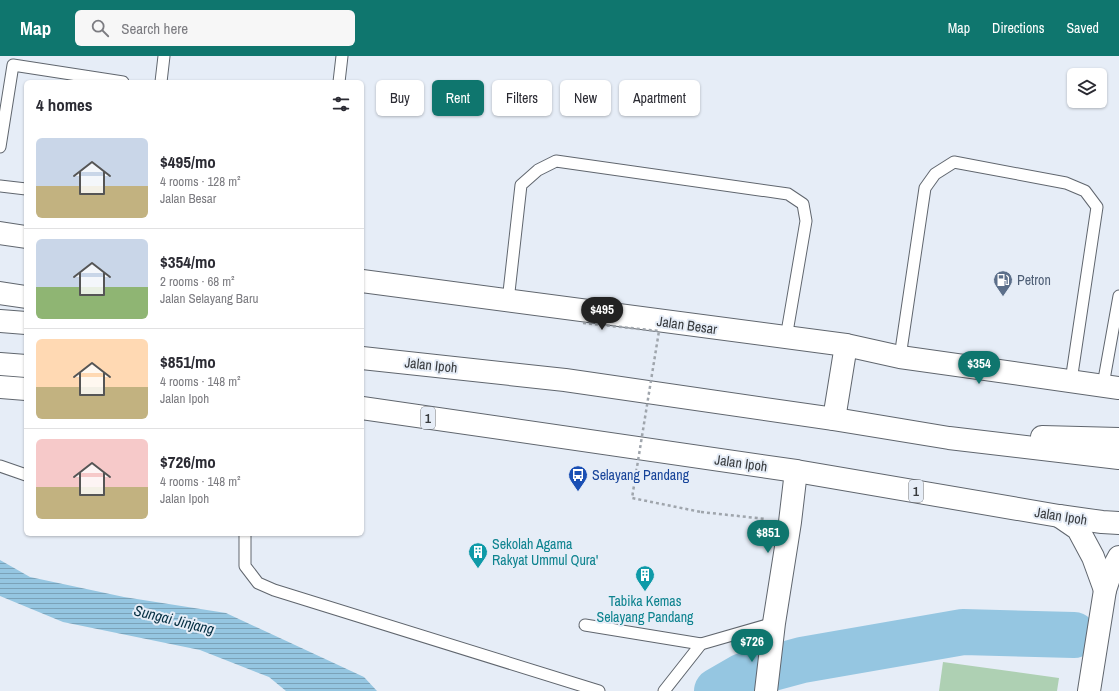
<!DOCTYPE html>
<html lang="en">
<head>
<meta charset="utf-8">
<style>
	:root { --surface:#fff; --page:#f7f7f7; --text:#2b2b33; --muted:#7c7c81; --line:#e1e1e2; --accent:#0f766e }
	body { margin:0; font-family:"Archivo Narrow",sans-serif; background:var(--page); color:var(--text); height:100vh; display:flex; flex-direction:column; font-size:15px; white-space:nowrap }
	* { box-sizing:border-box; margin:0 }
	p { font-size:13px; color:var(--muted) }
	.icon { flex:none; width:22px; height:22px; fill:none; stroke:currentColor; stroke-width:2; stroke-linecap:round; stroke-linejoin:round }
	.map { position:relative; flex:1; overflow:hidden }
	.side { position:absolute; left:24px; top:24px; width:340px; height:456px; display:flex; flex-direction:column; background:var(--surface); border-radius:6px; box-shadow:0 1px 3px #0004 }
	.side>* { flex:none }
	.banner { position:absolute; left:376px; top:24px; width:380px; height:36px; display:flex; gap:8px }
	.tools { position:absolute; left:1067px; top:12px; display:grid; gap:8px }
	.tools a { display:grid; place-items:center; width:40px; height:40px; border-radius:6px; background:var(--surface); box-shadow:0 1px 3px #0004; font-size:20px }
	.price { position:absolute; translate:-50% -34px; padding:0 9px; border-radius:14px; background:var(--accent); color:#fff; font-size:13px; line-height:26px; filter:drop-shadow(0 1px 2px #0008) }
	.price::after { content:''; position:absolute; left:50%; top:24px; width:12px; height:9px; margin-left:-6px; background:inherit; clip-path:polygon(0 0,100% 0,50% 100%) }
	.price.active { background:#222; color:#fff }
	ul { padding:0; list-style:none }
	li { display:flex; align-items:center; gap:12px; height:100px; padding:0 12px }
	li+li { border-top:1px solid var(--line) }
	li span { display:grid; place-items:center; flex:none; width:112px; height:80px; border-radius:6px; color:#555 }
	li>.icon { margin-inline-start:auto }
	span .icon { width:48px; height:48px; fill:#fffc; stroke-width:1 }
	li b { font-size:17px }
	h2 { display:flex; justify-content:space-between; align-items:center; height:48px; padding:0 12px; font-size:17px }
	.chip { padding:0 14px; border-radius:6px; background:var(--surface); box-shadow:0 1px 3px #0004; font-size:14px; line-height:36px }
	.chip.active { background:var(--accent); color:#fff }
	header { display:flex; align-items:center; gap:24px; box-sizing:border-box; height:56px; padding:0 20px; background:var(--accent); color:#fff }
	header strong { font-size:19px }
	nav { display:flex; gap:22px; margin-inline-start:auto; font-size:14px }
	.search { width:280px; height:36px; background:var(--page); display:flex; align-items:center; gap:10px; box-sizing:border-box; padding:0 14px; border-radius:6px; color:var(--muted); font-size:15px }
	.map>svg:first-child { display:block }
</style>
</head>
<body>
<header>
<strong>Map</strong>
<div class="search"><svg class="icon" aria-label="search" viewBox="0 0 24 24"><circle cx="10" cy="10" r="6"/><path d="M15 15l6 6"/></svg>Search here</div>
<nav><a>Map</a><a>Directions</a><a>Saved</a></nav>
</header>
<div class="map">
<svg width="1119" height="635" viewBox="0 0 1119 635">
	<defs>
		<pattern id="water-rules" width="6" height="5" patternUnits="userSpaceOnUse"><rect width="6" height="5" fill="#95c6e1"/><path d="M0 2.5h6" fill="none" stroke="#7ba2b8"/></pattern>
	</defs>
	<rect width="100%" height="100%" fill="#e6edf7"/>
	<!-- park -->
	<path fill="#aed0b3" d="M943 606 1059 622 1057 635H939Z"/>
	<!-- water -->
	<path fill="url(#water-rules)" d="M0 504 30 521 124 541 226 557 364 621 377 635H286L269 621 200 594 63 566 0 540Z"/>
	<g fill="none" stroke-linecap="round" stroke-linejoin="round">
		<!-- river -->
		<path stroke="#95c6e1" stroke-width="46" d="M717 635 743 620 802 604 963 576 1074 579"/>
		<defs>
			<g id="service">
				<path d="M161 26 164 0"/>
				<path d="M339 26 342 0"/>
				<path d="M0 91 13 9 123 26"/>
				<path d="M0 130 26 133"/>
				<path d="M508 245 521 129 538 114 556 105 788 138 803 148 806 165 786 282"/>
				<path d="M900 301 925 132 935 118 954 106 1066 127 1085 135 1097 151 1071 325"/>
				<path d="M1103 329 1119 240"/>
				<path d="M0 410 26 419"/>
				<path d="M245 478V510L258 527 274 534 599 635"/>
				<path d="M585 569 701 588"/>
				<path d="M664 635 701 588 774 567"/>
			</g>
			<path id="minor" d="M766 635 774 567 790 466 796 415"/>
			<g id="tertiary">
				<path d="M0 177 26 181"/>
				<path d="M362 225 846 289 900 301 1119 332"/>
				<path d="M1059 460 1078 473 1093 501 1105 534"/>
				<path d="M1089 635 1105 534 1111 516 1119 501"/>
			</g>
			<g id="trunk">
				<path d="M0 237 26 241"/>
				<path d="M0 265 26 267"/>
				<path d="M362 302 565 324 834 363 949 382 1119 402"/>
				<path d="M0 308 26 310"/>
				<path d="M0 331 26 333"/>
				<path d="M362 352 796 415 1059 460 1102 466 1119 467"/>
				<path d="M834 363 846 289"/>
				<path d="M1042 381 1119 383"/>
			</g>
		</defs>
		<!-- service casing -->
		<use href="#service" stroke="#60666e" stroke-width="13"/>
		<!-- minor casing -->
		<use href="#minor" stroke="#60666e" stroke-width="24"/>
		<!-- tertiary casing -->
		<use href="#tertiary" stroke="#60666e" stroke-width="24"/>
		<!-- trunk casing -->
		<use href="#trunk" stroke="#60666e" stroke-width="24"/>
		<!-- path -->
		<path stroke="#9fa5ac" stroke-width="2.5" stroke-dasharray="3 3" stroke-linecap="butt" d="M701 456 766 463"/>
		<!-- service -->
		<use href="#service" stroke="#fff" stroke-width="11"/>
		<!-- minor -->
		<use href="#minor" stroke="#fff" stroke-width="22"/>
		<!-- tertiary -->
		<use href="#tertiary" stroke="#fff" stroke-width="22"/>
		<!-- trunk -->
		<use href="#trunk" stroke="#fff" stroke-width="22"/>
		<!-- path-bridge -->
		<path stroke="#9fa5ac" stroke-width="2.5" stroke-dasharray="3 3" stroke-linecap="butt" d="M583 267 659 275 632 442 701 456"/>
	</g>
	<!-- icons -->
	<defs>
		<symbol id="fuel-pin" viewBox="-11 -11 22 30"><path d="M0 17L-7.5 6A9.5 9.5 0 1 1 7.5 6Z" fill="#5c6f8a" stroke="#e6edf7"/><path d="M-5.5-6h7V0h2V4h1.3V-2.5L3-4.5l.8-.8L6-3V5H2.5V1h-1V6h-7ZM-4.2-4.7v3.2H.2V-4.7Z" fill="#fff"/></symbol>
		<symbol id="bus-pin" viewBox="-11 -11 22 30"><path d="M0 17L-7.5 6A9.5 9.5 0 1 1 7.5 6Z" fill="#1a4fb4" stroke="#e6edf7"/><path d="M-5-6H5V4H4V6H2V4H-2V6H-4V4H-5ZM-3.5-4V0h7V-4ZM-3.5 1.2v1.5H-2V1.2ZM2 1.2v1.5H3.5V1.2Z" fill="#fff"/></symbol>
		<symbol id="building-pin" viewBox="-11 -11 22 30"><path d="M0 17L-7.5 6A9.5 9.5 0 1 1 7.5 6Z" fill="#0f9aa8" stroke="#e6edf7"/><path d="M-4-6H4V6H1V3H-1V6H-4ZM-2.5-4.3h1.7v1.8h-1.7ZM.8-4.3h1.7v1.8H.8ZM-2.5-1h1.7V.8h-1.7ZM.8-1h1.7V.8H.8Z" fill="#fff"/></symbol>
	</defs>
	<g fill-rule="evenodd">
		<use href="#fuel-pin" x="992" y="213" width="22" height="30"/>
		<use href="#bus-pin" x="567" y="408" width="22" height="30"/>
		<use href="#building-pin" x="467" y="485" width="22" height="30"/>
		<use href="#building-pin" x="634" y="508" width="22" height="30"/>
	</g>
	<g text-anchor="middle" stroke-width="4" stroke-linejoin="round" paint-order="stroke">
		<!-- shield labels -->
		<g fill="#e6edf7" stroke="#6c7076" stroke-width="1">
			<rect x="421" y="351" width="14" height="22" rx="3"/>
			<rect x="909" y="424" width="14" height="22" rx="3"/>
		</g>
		<g font-size="13" font-weight="bold" fill="#383b3e">
			<text x="428" y="367">1</text>
			<text x="916" y="440">1</text>
		</g>
		<!-- service labels -->
		<g font-size="14" fill="#4e5e75" stroke="#e6edf7" text-anchor="start">
			<text x="1017" y="229">Petron</text>
		</g>
		<!-- street labels -->
		<g font-size="14" fill="#383b3e" stroke="#e6edf7">
			<text transform="translate(687 269) rotate(8)" y="5">Jalan Besar</text>
			<text transform="translate(431 309) rotate(6)" y="5">Jalan Ipoh</text>
			<text transform="translate(741 407) rotate(8)" y="5">Jalan Ipoh</text>
			<text transform="translate(1061 460) rotate(9)" y="5">Jalan Ipoh</text>
		</g>
		<!-- transit labels -->
		<g font-size="14" fill="#164399" stroke="#e6edf7" text-anchor="start">
			<text x="592" y="424">Selayang Pandang</text>
		</g>
		<!-- culture labels -->
		<g font-size="14" fill="#0d838f" stroke="#e6edf7" text-anchor="start">
			<text x="492" y="493">Sekolah Agama<tspan x="492" dy="16">Rakyat Ummul Qura'</tspan></text>
			<text x="645" y="550" text-anchor="middle">Tabika Kemas<tspan x="645" dy="16">Selayang Pandang</tspan></text>
		</g>
		<!-- water labels -->
		<g font-size="15" font-style="italic" fill="#032e41" stroke="#e6edf7">
			<text transform="translate(174 564) rotate(14)" y="5">Sungai Jinjang</text>
		</g>
	</g>
</svg>
<div class="tools">
<a><svg class="icon" aria-label="layers" viewBox="0 0 24 24"><path d="M12 4l9 5-9 5-9-5zM3 14l9 5 9-5"/></svg></a>
</div>
<b class="price active" style="left:602px;top:275px">$495</b>
<b class="price" style="left:979px;top:329px">$354</b>
<b class="price" style="left:768px;top:498px">$851</b>
<b class="price" style="left:752px;top:607px">$726</b>
<div class="banner">
<a class="chip">Buy</a>
<a class="chip active">Rent</a>
<a class="chip">Filters</a>
<a class="chip">New</a>
<a class="chip">Apartment</a>
</div>
<section class="side">
<h2>4 homes<svg class="icon" aria-label="filters" viewBox="0 0 24 24"><path d="M4 7h16M4 17h16"/><circle cx="9" cy="7" r="2"/><circle cx="15" cy="17" r="2"/></svg></h2>
<ul>
<li><span style="background:linear-gradient(#c9d6e8 60%,#c2b280 0)"><svg class="icon" aria-label="home" viewBox="0 0 24 24"><path d="M3 11l9-7 9 7M6 9v11h12V9"/></svg></span><div><b>$495/mo</b><p>4 rooms · 128 m²</p><p>Jalan Besar</p></div></li>
<li><span style="background:linear-gradient(#c9d6e8 60%,#8fb573 0)"><svg class="icon" aria-label="home" viewBox="0 0 24 24"><path d="M3 11l9-7 9 7M6 9v11h12V9"/></svg></span><div><b>$354/mo</b><p>2 rooms · 68 m²</p><p>Jalan Selayang Baru</p></div></li>
<li><span style="background:linear-gradient(#ffd9b3 60%,#c2b280 0)"><svg class="icon" aria-label="home" viewBox="0 0 24 24"><path d="M3 11l9-7 9 7M6 9v11h12V9"/></svg></span><div><b>$851/mo</b><p>4 rooms · 148 m²</p><p>Jalan Ipoh</p></div></li>
<li><span style="background:linear-gradient(#f6c9c9 60%,#c2b280 0)"><svg class="icon" aria-label="home" viewBox="0 0 24 24"><path d="M3 11l9-7 9 7M6 9v11h12V9"/></svg></span><div><b>$726/mo</b><p>4 rooms · 148 m²</p><p>Jalan Ipoh</p></div></li>
</ul>
</section>
</div>
</body>
</html>
